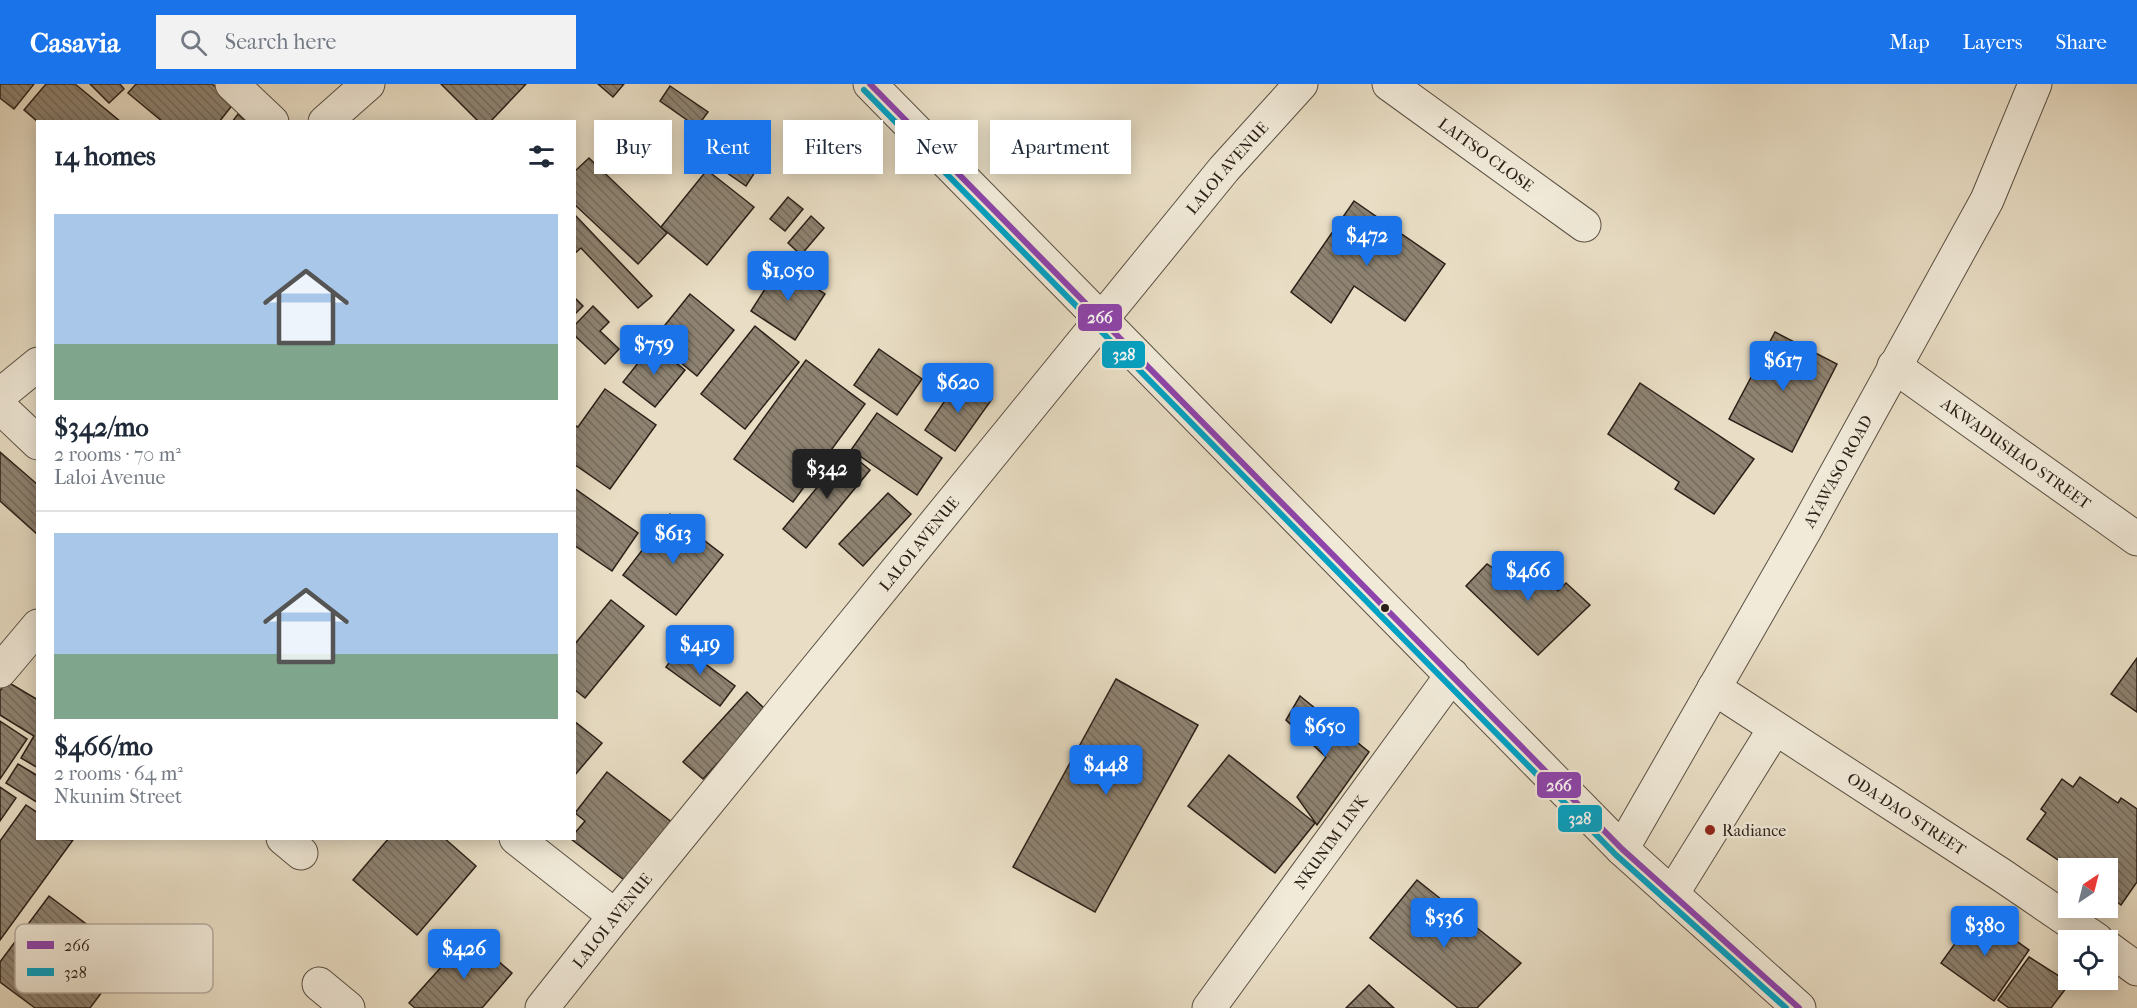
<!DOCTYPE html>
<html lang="en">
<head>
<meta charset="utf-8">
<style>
	:root { --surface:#fff; --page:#f2f2f3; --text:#1f2937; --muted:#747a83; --line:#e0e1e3; --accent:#1a73e8 }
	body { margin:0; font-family:"IM FELL French Canon",serif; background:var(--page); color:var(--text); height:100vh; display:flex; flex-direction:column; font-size:22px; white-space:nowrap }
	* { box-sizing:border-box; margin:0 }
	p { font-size:20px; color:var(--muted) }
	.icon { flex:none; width:33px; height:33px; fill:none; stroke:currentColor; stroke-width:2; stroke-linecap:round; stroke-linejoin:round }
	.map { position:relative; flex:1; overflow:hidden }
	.sheet { position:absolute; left:36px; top:36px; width:540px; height:720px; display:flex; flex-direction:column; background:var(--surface); border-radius:0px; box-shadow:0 3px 15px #0003 }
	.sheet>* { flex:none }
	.top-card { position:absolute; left:594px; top:36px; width:570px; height:54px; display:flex; gap:12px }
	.needle { width:39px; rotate:35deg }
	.fabs { position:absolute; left:2058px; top:774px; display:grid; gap:12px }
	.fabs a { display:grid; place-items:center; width:60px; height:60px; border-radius:0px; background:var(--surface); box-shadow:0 3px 15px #0003; font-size:30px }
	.price { position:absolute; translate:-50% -51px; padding:0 14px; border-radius:6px; background:var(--accent); color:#fff; font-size:20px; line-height:39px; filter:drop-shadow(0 2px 3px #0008) }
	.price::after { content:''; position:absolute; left:50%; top:36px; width:18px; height:14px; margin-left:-9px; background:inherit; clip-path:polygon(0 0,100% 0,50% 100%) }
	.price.selected { background:#222; color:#fff }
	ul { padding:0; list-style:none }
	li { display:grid; align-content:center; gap:12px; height:318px; padding:0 18px }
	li+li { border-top:2px solid var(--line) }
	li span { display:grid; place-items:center; height:186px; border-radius:0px; color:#555 }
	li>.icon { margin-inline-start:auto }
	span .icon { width:108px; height:108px; fill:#fffc; stroke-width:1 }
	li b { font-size:26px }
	h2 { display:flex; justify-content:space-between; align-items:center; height:72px; padding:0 18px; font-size:26px }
	.pill { padding:0 21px; border-radius:0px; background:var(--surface); box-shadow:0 3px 15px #0003; font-size:21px; line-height:54px }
	.pill.selected { background:var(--accent); color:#fff }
	header { display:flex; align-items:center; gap:36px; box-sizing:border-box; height:84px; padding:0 30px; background:var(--accent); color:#fff }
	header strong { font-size:28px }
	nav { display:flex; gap:33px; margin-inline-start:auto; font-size:21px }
	.search { width:420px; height:54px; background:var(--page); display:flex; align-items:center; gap:15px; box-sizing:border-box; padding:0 21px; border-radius:0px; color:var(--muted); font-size:22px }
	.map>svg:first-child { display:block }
</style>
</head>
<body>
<header>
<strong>Casavia</strong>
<div class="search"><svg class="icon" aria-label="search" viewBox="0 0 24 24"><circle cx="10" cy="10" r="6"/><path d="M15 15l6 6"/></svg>Search here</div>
<nav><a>Map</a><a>Layers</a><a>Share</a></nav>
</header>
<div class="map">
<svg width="2137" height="924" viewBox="0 0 2137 924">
	<defs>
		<pattern id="building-back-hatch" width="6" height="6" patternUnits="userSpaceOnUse" patternTransform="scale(1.5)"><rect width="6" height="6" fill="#8e8372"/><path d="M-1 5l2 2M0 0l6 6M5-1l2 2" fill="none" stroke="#746b5d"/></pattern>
	</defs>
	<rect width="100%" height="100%" fill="#e9dec5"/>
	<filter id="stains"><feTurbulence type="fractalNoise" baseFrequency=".00333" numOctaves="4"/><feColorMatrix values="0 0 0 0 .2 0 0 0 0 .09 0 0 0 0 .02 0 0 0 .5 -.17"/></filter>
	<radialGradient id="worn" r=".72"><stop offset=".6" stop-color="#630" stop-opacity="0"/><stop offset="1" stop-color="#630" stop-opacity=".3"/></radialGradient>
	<!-- building -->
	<g fill="url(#building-back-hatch)" stroke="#2b2018" stroke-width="1.5">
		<path d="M0 0H34L14 25 0 14Z"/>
		<path d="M46 0H75L121 38H38L24 26Z"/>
		<path d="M90 0H120L124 5 109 19Z"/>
		<path d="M136 0H212L234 19 219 38H163L128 9Z"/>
		<path d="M441 0H526L490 38H479Z"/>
		<path d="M598 0H624L613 13Z"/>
		<path d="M670 2 708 28 697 43 660 17Z"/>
		<path d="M238 30 247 38H232Z"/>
		<path d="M722 47 744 62 737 71 757 85 746 102 704 73Z"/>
		<path d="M589 74 667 149 638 180 574 120V88Z"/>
		<path d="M707 86 754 123 707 181 661 143Z"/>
		<path d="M788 113 803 125 785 147 770 135Z"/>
		<path d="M1354 117 1445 180 1405 237 1354 202 1331 239 1291 208Z"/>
		<path d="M574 130 652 212 638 224 581 164 574 170Z"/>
		<path d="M811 132 824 144 801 171 788 159Z"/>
		<path d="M781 180 825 210 795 256 751 227Z"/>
		<path d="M690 210 734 246 697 292 653 256Z"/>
		<path d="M574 213 583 222 574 231Z"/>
		<path d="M593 222 609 238 600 247 619 265 605 280 574 251V242Z"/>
		<path d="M755 242 799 278 745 345 701 310Z"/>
		<path d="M1775 248 1837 280 1792 368 1729 335Z"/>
		<path d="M653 260 685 286 655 323 623 298Z"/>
		<path d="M879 265 922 295 897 331 854 301Z"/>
		<path d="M806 276 865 320 793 418 734 375Z"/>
		<path d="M961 293 992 315 955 367 925 346Z"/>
		<path d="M1640 299 1754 375 1714 430 1675 405 1679 398 1608 350Z"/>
		<path d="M605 305 656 341 610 405 574 380V341L578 343Z"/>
		<path d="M877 329 942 374 917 411 851 366Z"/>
		<path d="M847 367 870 386 806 464 783 445Z"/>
		<path d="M0 368 38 401 37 450 0 417Z"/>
		<path d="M574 404 638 449 612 487 574 461Z"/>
		<path d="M888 409 911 430 863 482 839 460Z"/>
		<path d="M670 430 723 471 676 531 623 491Z"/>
		<path d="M1522 470 1558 507 1566 499 1590 521 1538 571 1466 502 1487 480 1499 488Z"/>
		<path d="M611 516 644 542 585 614 574 605V561Z"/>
		<path d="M681 562 735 602 720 622 666 583Z"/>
		<path d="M2137 574V628L2111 610Z"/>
		<path d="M1116 595 1198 641 1095 828 1013 783Z"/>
		<path d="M6 597 38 616V684L21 674 34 652 0 631V607Z"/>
		<path d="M747 608 766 626 703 695 683 678Z"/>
		<path d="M1300 612 1369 668 1317 741 1297 713 1326 673 1286 636Z"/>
		<path d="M0 637 27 655 0 695Z"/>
		<path d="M574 637 602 659 574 692Z"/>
		<path d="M1229 671 1315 739 1275 789 1188 722Z"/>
		<path d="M18 680 38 692V719L6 699Z"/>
		<path d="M607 688 674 740 628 799 571 755 574 754V750L585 737 575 729Z"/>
		<path d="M2080 693 2118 719 2121 714 2137 725V798L2121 821 2108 811V784H2070L2027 755 2046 729 2041 725 2062 695 2073 703Z"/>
		<path d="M0 703 16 714 0 737Z"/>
		<path d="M26 721 38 729V754L73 756 0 856V757Z"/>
		<path d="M389 754H444L476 782 417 851 353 796Z"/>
		<path d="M1417 796 1521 879 1477 924H1458L1370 854Z"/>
		<path d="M49 812 129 872 90 924H35L0 898V878Z"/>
		<path d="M1977 829 2029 866 1994 917 1941 879Z"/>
		<path d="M469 852 512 889 482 924H415L409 919Z"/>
		<path d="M2029 873 2070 899 2051 924H2009L1998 916Z"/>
		<path d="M1369 901 1394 924H1346Z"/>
	</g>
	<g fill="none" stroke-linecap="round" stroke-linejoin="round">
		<defs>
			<g id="minor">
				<path d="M232 0 272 38"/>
				<path d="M870 0 1622 765 1799 924"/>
				<path id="s1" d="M1389 0 1584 141"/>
				<path d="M325 38 368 0"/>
				<path id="s2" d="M1894 282 2137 455"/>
				<path d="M0 311 38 280"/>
				<path d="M0 323 38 359"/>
				<path d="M0 587 38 542"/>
				<path id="s3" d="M1714 604 2003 792 2097 856"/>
				<path d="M283 754 301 769"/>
				<path d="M516 754 615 832"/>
				<path id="s4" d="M1622 765 1805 446 1987 116 2035 0"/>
				<path d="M1672 810 1775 644"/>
				<path d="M2108 864 2137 885"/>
				<path d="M319 900 348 924"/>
				<path id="s5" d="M542 924 615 832 1224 85 1301 0"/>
				<path id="s6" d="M1209 924 1452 591"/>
			</g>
		</defs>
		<!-- minor casing -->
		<use href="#minor" stroke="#5a5043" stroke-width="35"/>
		<!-- minor -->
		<use href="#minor" stroke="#f1ead9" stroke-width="33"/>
		<defs>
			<path id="bus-1" d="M870 0 1622 765 1799 924"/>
			<path id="bus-2" d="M864 6 1616 771 1786 924"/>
		</defs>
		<!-- bus-1 casing -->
		<use href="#bus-1" stroke="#f1ead9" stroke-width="10"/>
		<!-- bus-2 casing -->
		<use href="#bus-2" stroke="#f1ead9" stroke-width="10"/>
		<!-- bus-1 -->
		<use href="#bus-1" stroke="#8e44ad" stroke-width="6"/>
		<!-- bus-2 -->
		<use href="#bus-2" stroke="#02a2c5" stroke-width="6"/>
	</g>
	<!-- markers -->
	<circle fill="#2b2018" stroke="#f1ead9" stroke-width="2" cx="1385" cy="524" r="5"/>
	<circle fill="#8f2418" stroke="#f1ead9" stroke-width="2" cx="1710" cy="746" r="6"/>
	<g text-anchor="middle" stroke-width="5" stroke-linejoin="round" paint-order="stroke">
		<!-- street labels -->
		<g font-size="16" fill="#2b2018" stroke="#f1ead9">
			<text dy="6" stroke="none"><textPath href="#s1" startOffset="120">LAITSO CLOSE</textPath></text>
			<text dy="6" stroke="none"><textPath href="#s5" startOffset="1084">LALOI AVENUE</textPath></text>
			<text dy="6" stroke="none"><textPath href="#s2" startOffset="150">AKWADUSHAO STREET</textPath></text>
			<text dy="6" stroke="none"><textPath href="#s4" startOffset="435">AYAWASO ROAD</textPath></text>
			<text dy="6" stroke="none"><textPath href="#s5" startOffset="598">LALOI AVENUE</textPath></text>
			<text dy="6" stroke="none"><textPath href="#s3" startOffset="230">ODA-DAO STREET</textPath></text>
			<text dy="6" stroke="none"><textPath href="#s6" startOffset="206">NKUNIM LINK</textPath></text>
			<text dy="6" stroke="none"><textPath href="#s5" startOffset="112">LALOI AVENUE</textPath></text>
		</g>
		<!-- poi labels -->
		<g font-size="16" fill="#2b2018" stroke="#f1ead9" text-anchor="start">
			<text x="1722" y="752">Radiance</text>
		</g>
	</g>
	<!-- legend -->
	<rect x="15" y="840" width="198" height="69" rx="9" fill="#f1ead9" stroke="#b6ad9f" stroke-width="1.5"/>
	<rect x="27" y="857" width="27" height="8" fill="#8e44ad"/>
	<rect x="27" y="884" width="27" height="8" fill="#02a2c5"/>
	<g font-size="16" fill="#2b2018">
		<text x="64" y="867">266</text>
		<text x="64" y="894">328</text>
	</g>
	<g stroke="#f1ead9" stroke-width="2">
		<rect x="1077" y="219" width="46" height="29" rx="6" fill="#8e44ad"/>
		<rect x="1101" y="256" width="45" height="29" rx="6" fill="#02a2c5"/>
		<rect x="1536" y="687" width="46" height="28" rx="6" fill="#8e44ad"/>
		<rect x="1557" y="720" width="46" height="29" rx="6" fill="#02a2c5"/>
	</g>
	<g font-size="16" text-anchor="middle" font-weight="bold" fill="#fff">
		<text x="1100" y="239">266</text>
		<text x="1124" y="276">328</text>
		<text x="1559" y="707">266</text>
		<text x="1580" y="740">328</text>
	</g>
	<rect width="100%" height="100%" filter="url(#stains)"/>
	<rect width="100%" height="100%" fill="url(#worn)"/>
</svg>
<div class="fabs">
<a><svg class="needle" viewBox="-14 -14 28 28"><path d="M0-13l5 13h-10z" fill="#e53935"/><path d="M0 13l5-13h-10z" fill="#747a83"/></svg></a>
<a><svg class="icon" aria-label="locate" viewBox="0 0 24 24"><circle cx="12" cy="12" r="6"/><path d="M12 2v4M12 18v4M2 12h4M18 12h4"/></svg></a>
</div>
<b class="price" style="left:1367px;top:183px">$472</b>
<b class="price" style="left:788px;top:218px">$1,050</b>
<b class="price" style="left:654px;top:292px">$759</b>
<b class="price" style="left:1783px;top:308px">$617</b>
<b class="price" style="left:958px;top:330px">$620</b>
<b class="price selected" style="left:827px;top:416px">$342</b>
<b class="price" style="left:673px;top:481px">$613</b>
<b class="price" style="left:1528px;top:518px">$466</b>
<b class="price" style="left:700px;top:592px">$419</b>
<b class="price" style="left:1325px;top:674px">$650</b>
<b class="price" style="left:1106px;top:712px">$448</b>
<b class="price" style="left:1444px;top:865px">$536</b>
<b class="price" style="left:1985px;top:873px">$380</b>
<b class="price" style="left:464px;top:896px">$426</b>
<div class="top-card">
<a class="pill">Buy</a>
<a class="pill selected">Rent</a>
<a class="pill">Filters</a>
<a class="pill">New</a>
<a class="pill">Apartment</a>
</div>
<section class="sheet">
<h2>14 homes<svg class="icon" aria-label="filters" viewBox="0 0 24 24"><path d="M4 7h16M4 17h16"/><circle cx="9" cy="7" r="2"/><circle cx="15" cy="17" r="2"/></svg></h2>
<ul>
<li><span style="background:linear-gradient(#a9c7e8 70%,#7fa58c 0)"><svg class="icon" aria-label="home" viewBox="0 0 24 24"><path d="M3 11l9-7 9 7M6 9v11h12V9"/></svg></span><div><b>$342/mo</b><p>2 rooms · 70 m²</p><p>Laloi Avenue</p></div></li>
<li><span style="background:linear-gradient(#a9c7e8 65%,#7fa58c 0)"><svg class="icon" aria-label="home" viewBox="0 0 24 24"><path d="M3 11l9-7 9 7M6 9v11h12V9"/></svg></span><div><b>$466/mo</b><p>2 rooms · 64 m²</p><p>Nkunim Street</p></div></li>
</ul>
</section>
</div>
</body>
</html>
